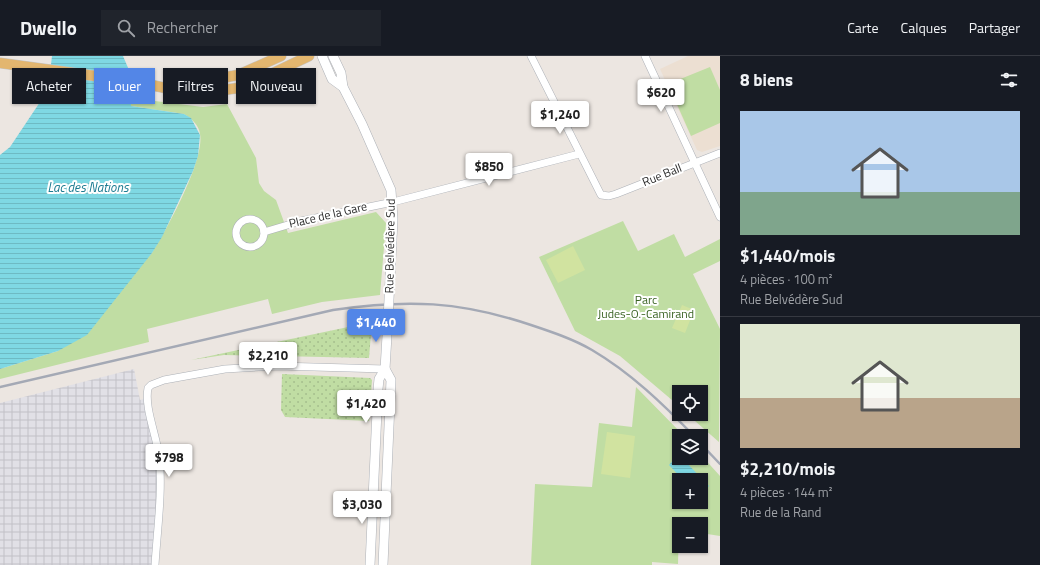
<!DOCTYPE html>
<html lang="fr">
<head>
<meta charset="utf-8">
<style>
	:root { --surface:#171b24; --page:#20242c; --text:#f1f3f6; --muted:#9ea1a6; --line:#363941; --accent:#5386e7 }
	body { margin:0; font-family:"Titillium Web",sans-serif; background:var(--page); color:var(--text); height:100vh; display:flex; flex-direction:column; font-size:15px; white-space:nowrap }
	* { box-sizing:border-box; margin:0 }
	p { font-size:13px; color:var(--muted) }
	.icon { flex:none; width:22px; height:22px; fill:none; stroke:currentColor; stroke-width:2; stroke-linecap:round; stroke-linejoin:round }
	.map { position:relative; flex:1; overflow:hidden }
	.sheet { display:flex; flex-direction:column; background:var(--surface); width:320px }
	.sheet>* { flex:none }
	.hud { position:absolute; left:12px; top:12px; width:380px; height:36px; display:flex; gap:8px }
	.buttons { position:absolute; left:672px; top:329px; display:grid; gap:8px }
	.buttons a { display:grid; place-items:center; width:36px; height:36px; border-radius:0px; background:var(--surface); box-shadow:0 1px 3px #0004; font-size:20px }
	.price { position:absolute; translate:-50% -34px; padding:0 9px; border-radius:4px; background:#fff; color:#222; font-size:13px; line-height:26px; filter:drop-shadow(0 1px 2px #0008) }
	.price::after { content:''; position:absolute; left:50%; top:24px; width:12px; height:9px; margin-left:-6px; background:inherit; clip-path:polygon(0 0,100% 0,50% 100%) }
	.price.selected { background:var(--accent); color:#fff }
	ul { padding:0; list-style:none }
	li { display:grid; align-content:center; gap:8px; height:212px; padding:0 20px }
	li+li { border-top:1px solid var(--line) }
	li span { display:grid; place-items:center; height:124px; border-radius:0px; color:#555 }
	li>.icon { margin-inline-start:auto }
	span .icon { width:72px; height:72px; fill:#fffc; stroke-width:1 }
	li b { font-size:17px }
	h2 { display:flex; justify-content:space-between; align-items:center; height:48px; padding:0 20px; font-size:17px }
	.chip { padding:0 14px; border-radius:0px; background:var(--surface); box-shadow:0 1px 3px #0004; font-size:14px; line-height:36px }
	.chip.selected { background:var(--accent); color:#fff }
	header { display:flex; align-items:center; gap:24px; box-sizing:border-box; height:56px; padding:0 20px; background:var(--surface); border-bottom:1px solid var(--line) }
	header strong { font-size:19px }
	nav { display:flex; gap:22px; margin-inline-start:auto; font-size:14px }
	.search { width:280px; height:36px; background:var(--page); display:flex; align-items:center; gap:10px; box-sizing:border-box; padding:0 14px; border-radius:0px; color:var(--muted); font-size:15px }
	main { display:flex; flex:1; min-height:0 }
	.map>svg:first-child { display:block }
</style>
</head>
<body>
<header>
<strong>Dwello</strong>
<div class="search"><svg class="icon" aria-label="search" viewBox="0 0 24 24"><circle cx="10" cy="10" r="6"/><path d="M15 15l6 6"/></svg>Rechercher</div>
<nav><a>Carte</a><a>Calques</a><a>Partager</a></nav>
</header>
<main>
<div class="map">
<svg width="720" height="509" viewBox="0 0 720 509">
	<defs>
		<pattern id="industrial-grid" width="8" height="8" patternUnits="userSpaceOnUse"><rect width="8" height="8" fill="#e1e0e6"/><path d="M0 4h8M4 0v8" fill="none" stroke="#c1c0c6"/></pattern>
		<pattern id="grass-dots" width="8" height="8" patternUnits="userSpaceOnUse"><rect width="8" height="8" fill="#c0dda3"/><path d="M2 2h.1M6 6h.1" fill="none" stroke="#a5be8d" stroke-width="1.8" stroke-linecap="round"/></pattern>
		<pattern id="water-rules" width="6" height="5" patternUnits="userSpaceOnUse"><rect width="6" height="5" fill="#7fd8e3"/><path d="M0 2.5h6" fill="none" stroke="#6ebac3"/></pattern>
	</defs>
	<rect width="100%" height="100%" fill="#ece6e1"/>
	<!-- industrial -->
	<path fill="url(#industrial-grid)" d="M134 313 140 344 147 342 158 392 155 509H0V347Z"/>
	<!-- education -->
	<path fill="#ecdfd2" d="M688 0H720V90L702 96 697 94 660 13Z"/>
	<!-- grass -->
	<g fill="url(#grass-dots)">
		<path d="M372 266 369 302 224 299 191 304Z"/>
		<path d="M282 318 370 322 372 324 369 365 285 361 281 354Z"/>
	</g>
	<!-- park -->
	<g fill="#c0dda3" fill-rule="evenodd">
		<path d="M710 11 720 34V67L691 80 668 28Z"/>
		<path d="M131 42 203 51 227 48 256 102 259 127 264 135 276 144 288 177 376 156 386 167 380 239 322 246 272 258 268 243 147 273 149 286 0 323V313L58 295 152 197C166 175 205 104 200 78 199 69 191 62 184 58L131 50Z"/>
		<path d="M623 165 638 195 674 178 685 201 720 183V205L693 218 720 273 719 386 687 358H701V336H679V350L620 300 575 275 539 201Z"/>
		<path d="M636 331 684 380H679V402H701V399L720 420V480L701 477V468H679L678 508 652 506V509H531L535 428 592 431 599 367 632 371ZM679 424H701V446H679Z"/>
	</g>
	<!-- pitch -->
	<g fill="#d1e3a0">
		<path d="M573 190 585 214 558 227 546 204Z"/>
		<path d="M682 249 694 254 685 277 672 272Z"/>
		<path d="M607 376 635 380 630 422 601 418Z"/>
	</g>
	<!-- water -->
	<g fill="url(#water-rules)">
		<path d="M52 0H123L129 14 131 50 184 58 191 62 200 79 198 100 193 115 162 181 152 197 87 279 58 295 0 313V99L10 91 48 34Z"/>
		<path d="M679 398V402H682L709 430 701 438V424H683L669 409Z"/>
	</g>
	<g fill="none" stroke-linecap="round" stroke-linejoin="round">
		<defs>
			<g id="street">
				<path d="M531 0 601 139 609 140 616 138 720 97"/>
				<path d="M645 0 720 161"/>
				<circle cx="250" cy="177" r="14"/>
				<path d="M264 176 301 165 393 146 579 98"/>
				<path d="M155 509C157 476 163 433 159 401 157 380 144 352 148 332L151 329 164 324 225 313 278 310 385 313"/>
			</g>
			<g id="secondary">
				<path d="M322 0 332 23 343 31"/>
				<path d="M333 0 341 17 343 31 362 68 391 134 393 163 390 224"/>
				<path d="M370 509 378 333 379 323 385 313 388 263"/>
				<path d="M383 509 391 324 385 313"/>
			</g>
			<g id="primary">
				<path d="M0 7 132 25 194 38 238 32 267 20 309 0"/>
				<path d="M170 31 238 19 281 0"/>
			</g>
		</defs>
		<!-- street casing -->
		<use href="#street" stroke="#adb1b7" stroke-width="8"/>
		<!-- secondary casing -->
		<use href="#secondary" stroke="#adb1b7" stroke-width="10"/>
		<!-- primary casing -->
		<use href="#primary" stroke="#c4c4c4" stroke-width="11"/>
		<!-- street -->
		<use href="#street" stroke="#fff" stroke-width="7"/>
		<!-- secondary -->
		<use href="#secondary" stroke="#fff" stroke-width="9"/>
		<!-- primary -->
		<use href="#primary" stroke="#e3b66f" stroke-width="10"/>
		<!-- rail -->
		<g stroke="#a4a9b5" stroke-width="2.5">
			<path d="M0 331 333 254C407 243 460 245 531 269 552 276 573 283 592 294 631 317 663 348 694 380"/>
			<path d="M701 388 720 408"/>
		</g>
		<defs>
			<path id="secondary-bridge" d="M388 263 390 224"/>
		</defs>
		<!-- secondary-bridge casing -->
		<use href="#secondary-bridge" stroke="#adb1b7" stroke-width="10" stroke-linecap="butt"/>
		<!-- secondary-bridge -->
		<use href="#secondary-bridge" stroke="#fff" stroke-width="9"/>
	</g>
	<g text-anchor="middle" stroke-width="4" stroke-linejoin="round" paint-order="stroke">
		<!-- street labels -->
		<g font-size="12" fill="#2d2d2d" stroke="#fff">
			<text transform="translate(662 119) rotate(-22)" y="4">Rue Ball</text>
			<text transform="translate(328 159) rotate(-13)" y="4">Place de la Gare</text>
			<text transform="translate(390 190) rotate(-89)" y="4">Rue Belvédère Sud</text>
		</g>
		<!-- park labels -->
		<g font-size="12" fill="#3a6323" stroke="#fff">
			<text x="646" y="248">Parc<tspan x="646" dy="14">Judes-O.-Camirand</tspan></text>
		</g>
		<!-- water labels -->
		<g font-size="13" font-style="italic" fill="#1c7b91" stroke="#fff">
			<text x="88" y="136">Lac des Nations</text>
		</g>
	</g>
</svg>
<div class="buttons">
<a><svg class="icon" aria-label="locate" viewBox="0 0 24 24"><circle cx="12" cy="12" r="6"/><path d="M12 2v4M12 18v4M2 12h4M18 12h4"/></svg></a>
<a><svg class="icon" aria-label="layers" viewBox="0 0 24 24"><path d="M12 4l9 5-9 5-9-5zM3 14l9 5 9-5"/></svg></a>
<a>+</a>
<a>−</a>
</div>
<b class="price" style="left:661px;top:57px">$620</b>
<b class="price" style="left:560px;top:79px">$1,240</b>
<b class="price" style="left:489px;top:131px">$850</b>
<b class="price selected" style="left:376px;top:287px">$1,440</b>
<b class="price" style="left:268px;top:320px">$2,210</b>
<b class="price" style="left:366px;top:368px">$1,420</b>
<b class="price" style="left:169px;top:422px">$798</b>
<b class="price" style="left:362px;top:469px">$3,030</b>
<div class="hud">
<a class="chip">Acheter</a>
<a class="chip selected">Louer</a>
<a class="chip">Filtres</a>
<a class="chip">Nouveau</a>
</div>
</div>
<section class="sheet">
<h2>8 biens<svg class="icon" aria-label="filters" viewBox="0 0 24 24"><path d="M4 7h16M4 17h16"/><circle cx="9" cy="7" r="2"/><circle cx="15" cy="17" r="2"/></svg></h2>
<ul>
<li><span style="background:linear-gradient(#a9c7e8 65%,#7fa58c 0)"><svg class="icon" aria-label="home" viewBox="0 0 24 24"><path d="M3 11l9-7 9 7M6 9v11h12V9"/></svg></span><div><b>$1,440/mois</b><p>4 pièces · 100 m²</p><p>Rue Belvédère Sud</p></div></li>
<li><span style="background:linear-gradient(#dfe7d0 60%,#b9a48a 0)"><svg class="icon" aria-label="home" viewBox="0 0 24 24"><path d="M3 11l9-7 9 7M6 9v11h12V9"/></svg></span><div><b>$2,210/mois</b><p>4 pièces · 144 m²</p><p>Rue de la Rand</p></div></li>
</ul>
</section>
</main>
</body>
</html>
